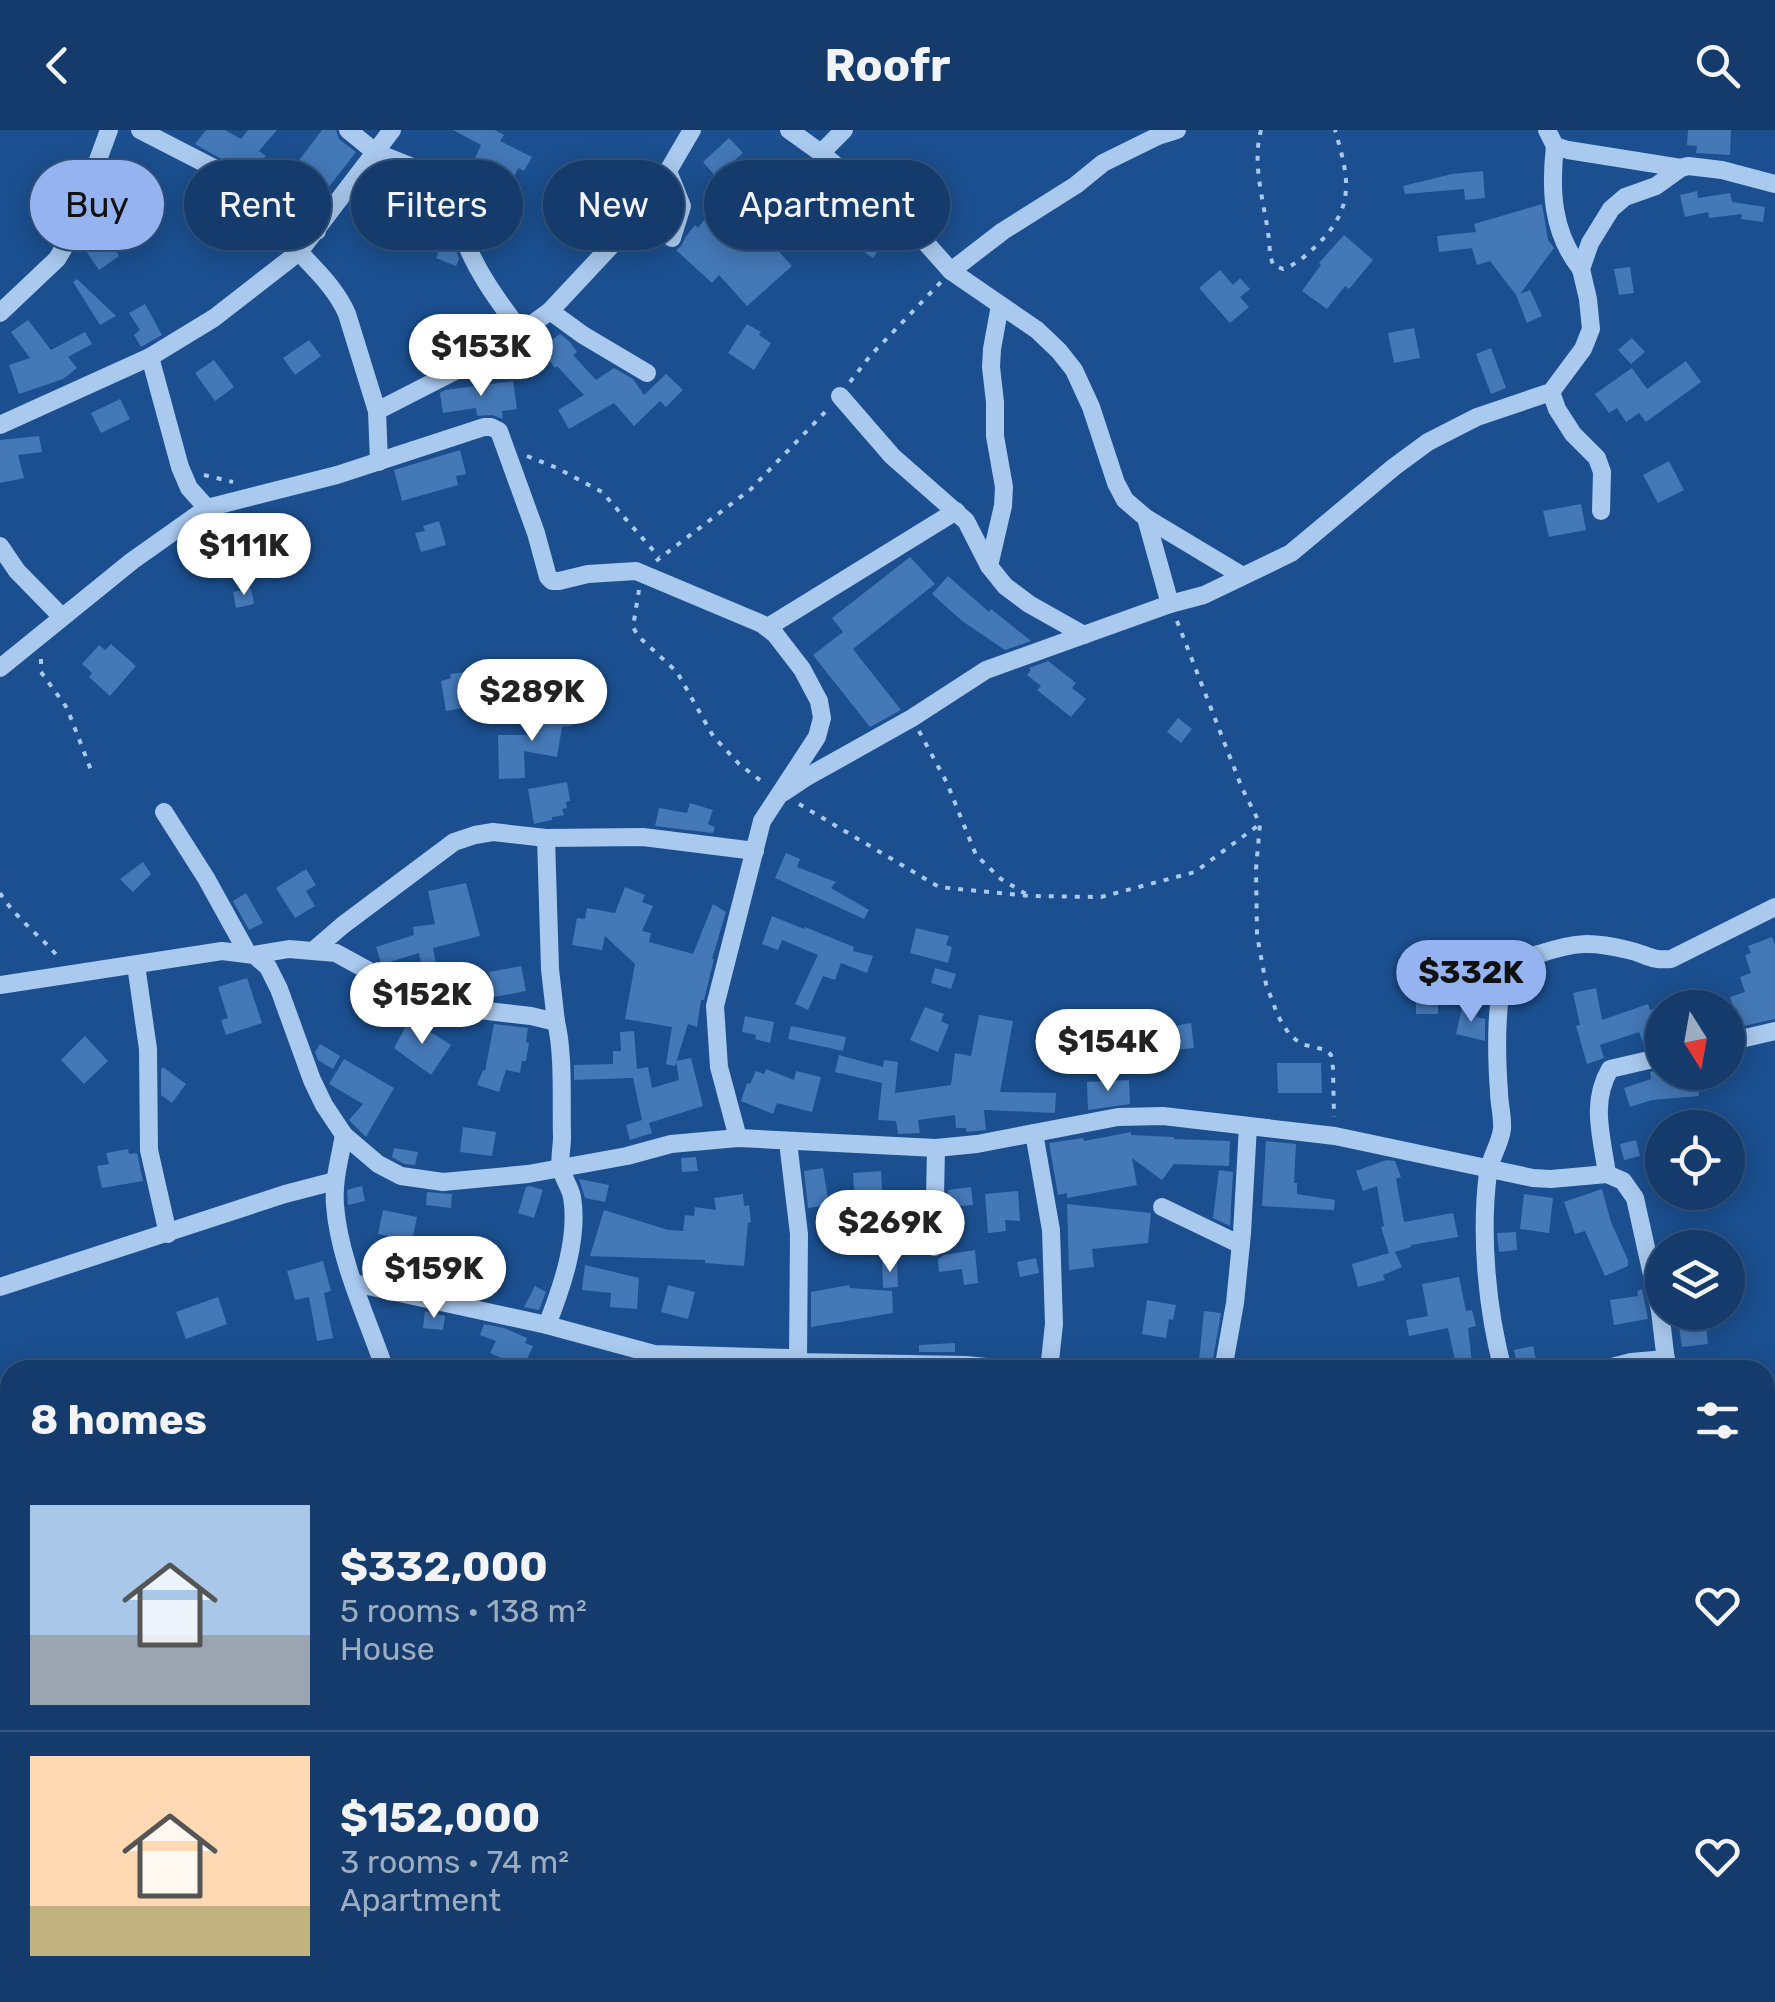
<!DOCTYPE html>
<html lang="en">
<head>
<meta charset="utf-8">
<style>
	:root { --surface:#143b6b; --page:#214673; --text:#f1f3f6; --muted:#9dadc1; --line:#33557e; --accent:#95b2f1 }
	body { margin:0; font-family:Rubik,sans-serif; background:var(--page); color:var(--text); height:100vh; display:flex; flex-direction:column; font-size:38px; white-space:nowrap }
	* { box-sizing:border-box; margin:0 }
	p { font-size:32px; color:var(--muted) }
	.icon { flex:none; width:55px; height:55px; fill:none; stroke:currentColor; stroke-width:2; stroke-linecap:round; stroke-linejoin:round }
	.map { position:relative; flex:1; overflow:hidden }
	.panel { position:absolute; left:0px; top:1230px; width:1775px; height:642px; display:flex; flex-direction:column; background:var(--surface); border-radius:30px 30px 0 0; box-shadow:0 5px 25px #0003,0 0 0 2px var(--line) }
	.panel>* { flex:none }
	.guide { position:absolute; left:30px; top:30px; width:1000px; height:90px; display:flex; gap:20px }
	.needle { width:65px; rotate:169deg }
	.fabs { position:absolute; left:1645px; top:860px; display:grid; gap:20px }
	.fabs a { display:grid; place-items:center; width:100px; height:100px; border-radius:50%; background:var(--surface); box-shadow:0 5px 25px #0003,0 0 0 2px var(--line); font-size:50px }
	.price { position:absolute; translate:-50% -85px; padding:0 22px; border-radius:35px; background:#fff; color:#222; font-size:32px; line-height:65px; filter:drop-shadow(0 2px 5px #0008) }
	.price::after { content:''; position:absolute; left:50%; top:60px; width:30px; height:22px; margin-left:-15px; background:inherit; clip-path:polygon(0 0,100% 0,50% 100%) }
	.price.current { background:var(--accent); color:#111 }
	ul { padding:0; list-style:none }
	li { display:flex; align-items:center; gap:30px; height:250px; padding:0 30px }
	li+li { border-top:2px solid var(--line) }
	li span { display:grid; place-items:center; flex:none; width:280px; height:200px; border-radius:0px; color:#555 }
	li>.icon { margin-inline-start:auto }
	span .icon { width:120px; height:120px; fill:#fffc; stroke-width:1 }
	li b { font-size:42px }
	h2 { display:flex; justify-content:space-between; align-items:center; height:120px; padding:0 30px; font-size:42px }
	.pill { padding:0 35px; border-radius:45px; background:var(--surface); box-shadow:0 5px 25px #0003,0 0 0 2px var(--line); font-size:35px; line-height:90px }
	.pill.current { background:var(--accent); color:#111 }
	header { display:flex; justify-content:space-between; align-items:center; height:130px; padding:0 30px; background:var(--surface); font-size:45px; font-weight:700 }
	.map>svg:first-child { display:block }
</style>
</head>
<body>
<header><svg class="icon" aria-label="back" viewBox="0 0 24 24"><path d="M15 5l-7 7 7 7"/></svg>Roofr<svg class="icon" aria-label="search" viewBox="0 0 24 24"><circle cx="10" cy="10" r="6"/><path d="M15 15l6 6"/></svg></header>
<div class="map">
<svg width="1775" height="1872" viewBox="0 0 1775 1872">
	<rect width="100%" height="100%" fill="#1b4f8f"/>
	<!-- building -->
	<g fill="#4478b7">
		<path d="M206 0H225L241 9 248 0H277L259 21 266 26 249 45 195 14Z"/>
		<path d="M322 0H336L339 9 356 22 328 58 297 33Z"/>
		<path d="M453 0H495L504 5 500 11 532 27 524 41 518 38 502 74 464 58 463 55 481 15Z"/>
		<path d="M1688 0H1731L1730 25 1696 23 1697 16 1687 15Z"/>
		<path d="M729 8 743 23 716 47 703 32Z"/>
		<path d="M1483 41 1485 68 1465 70 1464 59 1405 64 1403 56 1452 44Z"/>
		<path d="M768 61 796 89 812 65 825 74 805 105 756 74Z"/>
		<path d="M1697 61 1698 68 1730 63 1732 72 1765 77 1763 92 1741 89 1742 84 1709 88 1708 82 1685 87 1680 65Z"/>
		<path d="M1542 74 1548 110 1554 118 1520 164 1530 160 1542 186 1527 193 1516 165 1490 131 1477 135 1472 118 1439 122 1437 106 1476 102 1474 94Z"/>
		<path d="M710 82 731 98 745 85 792 136 747 176 719 145 712 153 676 120 681 116 686 106 695 95 698 98Z"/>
		<path d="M854 84 863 90 867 85 881 96 878 100 888 106 873 128 839 105Z"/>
		<path d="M446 104 451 106 459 129 456 136 436 128Z"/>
		<path d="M1344 105 1373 130 1349 159 1345 156 1327 179 1302 161 1321 135 1319 133Z"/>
		<path d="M107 107 119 126 99 140 86 121Z"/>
		<path d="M1630 137 1634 163 1619 165 1614 139Z"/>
		<path d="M1220 140 1233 155 1240 148 1250 159 1240 167 1249 177 1230 193 1199 158Z"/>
		<path d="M77 149 116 186 100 195 73 152Z"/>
		<path d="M145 174 162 205 141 217 134 205 140 200 129 183Z"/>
		<path d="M28 190 51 220 85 202 92 214 68 227 77 238 63 249 19 264 9 235 30 228 11 202Z"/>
		<path d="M747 194 761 202 759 205 771 213 754 240 728 223Z"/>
		<path d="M1414 198 1420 228 1394 233 1388 203Z"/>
		<path d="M560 204 569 211 577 222 573 225 596 250 614 238 633 249 644 265 666 244 683 260 666 277 660 271 634 296 614 273 569 299 558 280 584 265 557 236 555 238 540 218Z"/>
		<path d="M1632 208 1645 222 1631 234 1618 220Z"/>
		<path d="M309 210 321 226 295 245 283 228Z"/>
		<path d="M1491 218 1506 258 1491 264 1476 224Z"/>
		<path d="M214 230 234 257 215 271 195 243Z"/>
		<path d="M1686 231 1701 252 1646 292 1639 283 1626 292 1617 278 1609 283 1595 264 1632 238 1647 259Z"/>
		<path d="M513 251 517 279 502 281 503 289 492 285 477 286 476 278 443 283 440 263 445 260Z"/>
		<path d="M120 269 130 289 101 303 91 283Z"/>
		<path d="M39 306 42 322 18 325 24 348 0 353V310Z"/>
		<path d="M460 320 466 344 456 346 458 355 402 371 394 340Z"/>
		<path d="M1669 331 1684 360 1658 373 1643 345Z"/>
		<path d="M1581 374 1586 400 1549 407 1543 381Z"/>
		<path d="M439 391 446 415 421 422 415 403 425 401 423 396Z"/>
		<path d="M270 400 275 423 259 426 254 404Z"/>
		<path d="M910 427 935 454 853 519 901 580 870 597 813 525 843 502 832 488Z"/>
		<path d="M948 446 989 482 991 479 1031 511 1005 520 962 491 932 464Z"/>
		<path d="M251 458 254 474 236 478 233 462Z"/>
		<path d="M111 514 136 536 110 566 89 547 92 543 82 534 99 515 105 520Z"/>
		<path d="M1048 531 1076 553 1072 558 1086 569 1071 587 1037 560 1041 556 1027 545 1031 540 1029 538Z"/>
		<path d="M466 542 471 570H466L467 577 446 581 441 551 451 548 450 544Z"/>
		<path d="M570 579 572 596 562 597 557 627 524 621 525 648 499 649 498 605H532L533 600 540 601 538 583Z"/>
		<path d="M1178 588 1192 599 1181 613 1167 602Z"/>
		<path d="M567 652 570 671 566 672 567 678 562 679 564 685 552 687V690L534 694 528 659Z"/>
		<path d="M690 673 713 680 708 694 715 697 713 703 655 696 659 678 687 683Z"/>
		<path d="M786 723 800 729 797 737 836 752 831 758 869 780 864 789 775 748Z"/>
		<path d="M143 732 151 744 133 762 120 749Z"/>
		<path d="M306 739 316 755 306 761 315 776 295 788 276 758Z"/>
		<path d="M466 753 480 806 433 818 439 850 425 853 419 823 383 834 381 833 376 817 414 805 413 797 435 794 428 761Z"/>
		<path d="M625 757 645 765 642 772 653 776 642 801 651 803 649 812 690 823 693 824 713 774 726 782 712 829H714L704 870H701L697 897 688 894 675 936 666 934 672 897 625 889 635 834 605 806 602 820 572 815 577 788 585 789 587 778 615 783Z"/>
		<path d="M246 763 263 793 249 800 233 771Z"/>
		<path d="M772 786 804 799 805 797 854 817 853 821 873 826 867 843 841 833 835 850 823 846 808 880 795 874 818 825 782 810 778 820 762 814Z"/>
		<path d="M916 798 949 806 946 815 952 817 948 833 910 823Z"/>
		<path d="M1772 807 1775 815V889L1739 897 1730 867 1745 862 1740 847 1751 843 1745 825 1751 823 1748 816Z"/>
		<path d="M521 836 526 861 494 867 489 842Z"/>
		<path d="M935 838 956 844 951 859 931 853Z"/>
		<path d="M247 848 262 893 226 905 221 890 228 888 218 857Z"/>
		<path d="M1596 858 1602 890 1648 874 1650 880 1662 876V915L1645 918 1639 902 1600 915 1604 928 1587 934 1576 896 1580 895 1573 863Z"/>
		<rect x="1416" y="870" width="22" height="14"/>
		<path d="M925 877 944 884 941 891 949 895 938 922 910 910Z"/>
		<path d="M1462 878 1478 882 1476 887 1485 889V911L1456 904Z"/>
		<path d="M979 885 1013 891 1000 962 1056 963 1055 983 984 980 986 1000 966 1002V998H956L955 985 918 990 920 1003 898 1004 896 991 878 990 882 953 835 942 839 925 883 937 884 930 898 932 895 963 951 955 955 923 971 926Z"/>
		<path d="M745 886 774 892 770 913 755 909 756 905 742 902Z"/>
		<path d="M410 889 451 915 431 945 394 918Z"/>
		<path d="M1191 893 1194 918 1172 920 1169 897Z"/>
		<path d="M494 894 528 898 526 912 529 913 526 931H522L520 943 506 940 499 962 477 955 483 940 485 941Z"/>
		<path d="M791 896 846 907 843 921 788 909Z"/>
		<path d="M634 901 637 939 648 937 652 958 679 950 676 931 691 928 703 976 649 993 652 1003 630 1010 626 995 642 990 633 948 574 950V935L613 934V921H621L620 902Z"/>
		<path d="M85 906 108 931 84 954 61 930Z"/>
		<path d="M320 914 340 926 333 939 318 930 315 922Z"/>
		<path d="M344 929 394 958 366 1007 349 990 363 974 329 954Z"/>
		<path d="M1277 933H1321L1322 963H1278Z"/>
		<path d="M163 937 186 954 172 973 161 965V940Z"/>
		<path d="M766 939 794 950 796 941 821 947 812 982 777 973 773 984 741 971 747 953 750 954 756 941 764 944Z"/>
		<path d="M1662 940V942H1696L1699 966 1652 970 1630 977 1624 958 1651 949 1650 942Z"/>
		<path d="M1129 950 1130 974 1088 980 1087 952Z"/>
		<path d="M463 997 496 1002 492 1026 460 1022Z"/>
		<path d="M1131 1002V1005L1174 1007V1009L1230 1011 1229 1036 1174 1034 1162 1050 1132 1028 1137 1055 1067 1068V1063L1058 1065 1049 1013 1083 1008 1084 1011Z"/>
		<path d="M1636 1010 1640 1026 1624 1030 1620 1014Z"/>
		<path d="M1266 1011 1296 1014 1294 1053H1297V1064L1335 1070 1334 1080 1262 1076Z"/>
		<path d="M394 1018 418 1022 415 1035 404 1034 392 1027Z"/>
		<path d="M128 1019 129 1024 137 1023 143 1051 102 1058 97 1036 109 1034 106 1023Z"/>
		<path d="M696 1027 698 1041 682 1042 681 1028Z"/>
		<path d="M1386 1030 1395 1031 1401 1047 1396 1049 1404 1092 1453 1083 1458 1107 1411 1115V1117L1395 1122 1402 1137 1383 1145 1385 1150 1358 1157 1352 1134 1389 1123 1381 1097 1384 1096 1377 1056 1363 1061 1356 1041Z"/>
		<path d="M823 1038 829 1075 808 1078 804 1041Z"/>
		<path d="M1219 1040 1233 1042 1230 1096 1213 1088Z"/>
		<path d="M881 1041 884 1087 856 1090 853 1043Z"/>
		<path d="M579 1049 609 1055 605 1072 585 1068Z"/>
		<path d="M362 1056 365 1071 348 1075 347 1060Z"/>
		<path d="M530 1056 543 1060 534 1088 518 1083 526 1057Z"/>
		<path d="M971 1057 973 1075 947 1077 948 1060Z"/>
		<path d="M1602 1059 1611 1092 1628 1130V1136L1605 1146 1585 1101 1575 1104 1564 1072Z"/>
		<path d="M1018 1061 1020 1091 1005 1090 1006 1101 988 1103 985 1064Z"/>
		<path d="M427 1062 452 1064 451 1078 426 1075Z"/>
		<path d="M743 1064 744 1076 749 1075 751 1092 748 1093 744 1136 705 1133V1130L590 1126 604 1080 668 1100 683 1101 685 1085 694 1086 695 1077 716 1080 714 1068Z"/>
		<path d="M1524 1064 1553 1068 1549 1103 1520 1099Z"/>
		<path d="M1067 1074 1151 1083 1148 1113 1092 1119 1094 1137 1069 1140Z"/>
		<path d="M383 1080 417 1087 412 1111 378 1104Z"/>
		<path d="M1516 1102 1517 1120 1499 1122 1497 1103Z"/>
		<path d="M975 1120 978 1153 964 1155 962 1139 939 1142 938 1129 944 1125Z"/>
		<path d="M1036 1128 1039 1143 1020 1147 1017 1132Z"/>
		<path d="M323 1131 331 1161 324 1163 333 1208 317 1211 309 1167 295 1170 287 1141Z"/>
		<path d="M882 1132H897L898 1157 883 1158Z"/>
		<path d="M585 1135 639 1148 637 1179 610 1177 611 1163 582 1160Z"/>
		<path d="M1459 1147 1466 1181 1472 1180 1476 1196 1468 1198 1472 1233H1469L1470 1240H1457L1448 1198 1409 1206 1406 1190 1428 1186 1422 1154Z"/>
		<path d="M668 1155 695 1162 688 1189 661 1182Z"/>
		<path d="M849 1155 850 1158 892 1161 893 1183 811 1197V1162Z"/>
		<path d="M535 1156 546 1162 539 1180 524 1177Z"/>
		<path d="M1642 1159 1648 1189 1614 1195 1610 1170 1638 1166 1637 1161Z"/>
		<path d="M218 1167 227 1194 186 1209 176 1182Z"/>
		<path d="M1147 1170 1176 1175 1173 1190 1169 1189 1166 1208 1142 1204Z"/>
		<path d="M425 1181 445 1186 443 1200 423 1198Z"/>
		<path d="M1204 1181 1221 1183 1211 1240H1198Z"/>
		<path d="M1705 1187 1708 1214 1682 1217 1678 1190Z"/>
		<path d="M484 1194 504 1198 527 1208 525 1213 533 1216 523 1238 490 1223 496 1211 480 1205Z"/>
		<path d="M955 1213V1222H919V1215Z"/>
		<path d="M1533 1216 1538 1238 1518 1240 1514 1220Z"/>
	</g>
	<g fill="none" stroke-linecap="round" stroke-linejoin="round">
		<!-- path -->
		<g stroke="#a9c9ee" stroke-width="4" stroke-dasharray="5 8" stroke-linecap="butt">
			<path d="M1261 0C1250 41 1269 83 1270 125L1273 135 1283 139C1298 134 1310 122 1321 111 1356 74 1348 45 1335 0"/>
			<path d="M850 252 870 226 941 152"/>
			<path d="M527 326 557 338 602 362 659 427"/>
			<path d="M204 345 233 352"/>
			<path d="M656 431 751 359 828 279"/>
			<path d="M639 460 633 497 638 506 677 542 713 606 739 634 765 654"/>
			<path d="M1177 491 1242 658 1260 694 1256 739 1257 805 1266 854 1278 886 1289 904 1301 914 1326 920 1331 925 1333 938 1334 987"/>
			<path d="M41 529V542L67 578 91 640"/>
			<path d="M919 601 947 653 976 725 1001 749 1026 764"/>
			<path d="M799 674 939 757 1029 766 1101 767 1195 742 1260 694"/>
			<path d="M0 763C16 789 40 805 59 828"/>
			<path d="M439 1872 441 1862"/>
			<path d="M611 1872 615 1862"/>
		</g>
		<!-- minor -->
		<g stroke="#a9c9ee" stroke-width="18">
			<path d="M140 0 212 37 317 101"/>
			<path d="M348 0 375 22 448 51C457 70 458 93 466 113 479 146 500 173 521 202"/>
			<path d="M789 0 821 23 918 104 951 141 1037 200 1059 221 1074 240 1091 277 1116 353 1125 370 1146 388 1170 474"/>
			<path d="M1547 0 1555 16 1568 20 1681 38"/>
			<path d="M1555 16C1550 60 1552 103 1581 139"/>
			<path d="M821 23 844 0"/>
			<path d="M668 41 682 76 672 108"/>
			<path d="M299 122C317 141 337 160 347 184L377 281 379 332"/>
			<path d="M951 141 1003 101 1076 55 1103 33 1158 6 1177 0"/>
			<path d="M550 181 583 205 647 243"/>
			<path d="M0 183 57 129 69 109 109 0"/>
			<path d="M150 227 180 337 189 358 207 378"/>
			<path d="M1551 262 1557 279 1573 304 1597 328 1602 342 1601 381"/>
			<path d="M840 266 892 326 966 391 989 436 1005 456 1029 474 1084 505"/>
			<path d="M377 281 455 241 521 202 550 181 623 103 668 41 692 0"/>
			<path d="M0 295 150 227 214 188 299 122 392 0"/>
			<path d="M1146 388 1241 445"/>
			<path d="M0 416 17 441 62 487"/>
			<path d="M989 436 1003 376 1004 357 995 306V272L991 237 992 219 1000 175"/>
			<path d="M768 497 956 381"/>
			<path d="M0 538 132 431 207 378 337 345 484 297H491L499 301 536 403 548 447 552 451H559L588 444 636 441 762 494 775 504 802 539 819 571 822 588 817 607 762 691 715 876 719 937 738 1008"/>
			<path d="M784 662 805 648 912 588 986 540 1170 474 1204 465 1291 423 1394 337 1428 312 1477 287 1551 262 1583 219 1591 199 1588 169 1581 139 1590 113 1611 79 1625 67 1656 56 1681 38 1688 36 1722 40 1775 54"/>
			<path d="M164 682 206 748 248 824"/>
			<path d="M546 708 550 839 556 892"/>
			<path d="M314 820 343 795 454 712 475 705 493 702 546 708 643 707 755 721"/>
			<path d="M254 825 289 819 336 823 413 865 462 878 531 886 556 892C564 923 561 974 562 1007 562 1017 559 1029 561 1038 563 1048 570 1057 572 1067 579 1108 562 1157 547 1195L654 1224 789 1228 798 1232 802 1240"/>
			<path d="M136 835 148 919 149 1020 168 1104"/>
			<path d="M0 855 222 821 254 825 268 837 279 859 312 950 324 975 344 1005 378 1034 401 1046 443 1052 528 1044 627 1026 671 1014 738 1008 936 1018 977 1014 1118 987 1163 986 1335 1006 1533 1048 1551 1049 1607 1044 1623 1051 1635 1068 1660 1181 1667 1240"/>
			<path d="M1728 912 1775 901"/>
			<path d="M1034 1003 1051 1100 1054 1194 1049 1240"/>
			<path d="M344 1005C340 1028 333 1051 335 1075 339 1130 367 1187 385 1240"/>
			<path d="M788 1012 799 1104 798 1232 966 1235 1018 1240"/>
			<path d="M1607 1044C1602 1007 1590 973 1610 939L1662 927"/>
			<path d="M1162 1077 1241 1115"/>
			<path d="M934 1117 936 1018"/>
			<path d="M354 1153 547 1195"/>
			<path d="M0 1157 285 1064 335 1051"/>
			<path d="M1223 1240 1235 1173 1242 1103 1248 996"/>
			<path d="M1503 1240C1487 1180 1480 1105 1488 1043 1490 1028 1500 1015 1502 999 1503 987 1499 974 1499 962 1497 935 1492 842 1516 829 1523 826 1532 826 1539 824 1575 812 1591 811 1628 820 1647 824 1650 831 1671 829L1775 777"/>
			<path d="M1600 1240 1631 1232 1666 1229"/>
			<path d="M0 1314 10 1353"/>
			<path d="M1765 1424 1775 1428"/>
			<path d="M1765 1692 1775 1695"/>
			<path d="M0 1702 10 1699"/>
			<path d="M199 1862 204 1872"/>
			<path d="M651 1862 655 1872"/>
			<path d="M1053 1862 1058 1872"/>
			<path d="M1241 1862 1253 1869 1272 1872"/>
			<path d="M888 1872 904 1862"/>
			<path d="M1580 1872 1601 1862"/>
		</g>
		<defs>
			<g id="rail">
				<path d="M1765 1845 1775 1838"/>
				<path d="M1726 1872 1740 1862"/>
			</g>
		</defs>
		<!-- rail casing -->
		<use href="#rail" stroke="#fff" stroke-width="9"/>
		<!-- rail -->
		<use href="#rail" stroke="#1b4f8f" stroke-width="5" stroke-dasharray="15" stroke-linecap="butt"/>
	</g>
</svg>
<div class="fabs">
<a><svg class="needle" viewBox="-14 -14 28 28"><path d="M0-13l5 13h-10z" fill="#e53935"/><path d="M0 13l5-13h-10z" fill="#9dadc1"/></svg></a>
<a><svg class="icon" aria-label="locate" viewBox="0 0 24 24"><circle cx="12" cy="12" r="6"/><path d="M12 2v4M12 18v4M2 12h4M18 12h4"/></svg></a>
<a><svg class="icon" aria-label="layers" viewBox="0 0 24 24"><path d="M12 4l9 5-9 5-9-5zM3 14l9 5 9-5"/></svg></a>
</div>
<b class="price" style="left:481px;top:269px">$153K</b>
<b class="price" style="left:244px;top:468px">$111K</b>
<b class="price" style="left:532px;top:614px">$289K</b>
<b class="price current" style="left:1471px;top:895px">$332K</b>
<b class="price" style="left:422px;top:917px">$152K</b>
<b class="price" style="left:1108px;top:964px">$154K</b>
<b class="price" style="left:890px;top:1145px">$269K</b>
<b class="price" style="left:434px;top:1191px">$159K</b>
<div class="guide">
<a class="pill current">Buy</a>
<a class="pill">Rent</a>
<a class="pill">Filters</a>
<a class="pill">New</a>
<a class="pill">Apartment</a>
</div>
<section class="panel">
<h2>8 homes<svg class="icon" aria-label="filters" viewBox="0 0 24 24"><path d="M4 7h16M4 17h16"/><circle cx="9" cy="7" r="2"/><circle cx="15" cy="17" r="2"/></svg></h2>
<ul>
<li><span style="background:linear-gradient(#a9c7e8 65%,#9aa5b1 0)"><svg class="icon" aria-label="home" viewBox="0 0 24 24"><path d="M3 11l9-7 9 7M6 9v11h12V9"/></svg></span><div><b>$332,000</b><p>5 rooms · 138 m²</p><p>House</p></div><svg class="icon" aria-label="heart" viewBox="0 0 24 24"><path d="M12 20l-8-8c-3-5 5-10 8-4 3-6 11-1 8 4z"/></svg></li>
<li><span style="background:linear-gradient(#ffd9b3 75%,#c2b280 0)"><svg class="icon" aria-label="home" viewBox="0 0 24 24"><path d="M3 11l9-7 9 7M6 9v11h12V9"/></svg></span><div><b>$152,000</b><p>3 rooms · 74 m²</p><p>Apartment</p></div><svg class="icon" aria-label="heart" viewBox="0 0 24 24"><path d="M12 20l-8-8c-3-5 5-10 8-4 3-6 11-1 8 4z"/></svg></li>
</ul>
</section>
</div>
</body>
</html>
